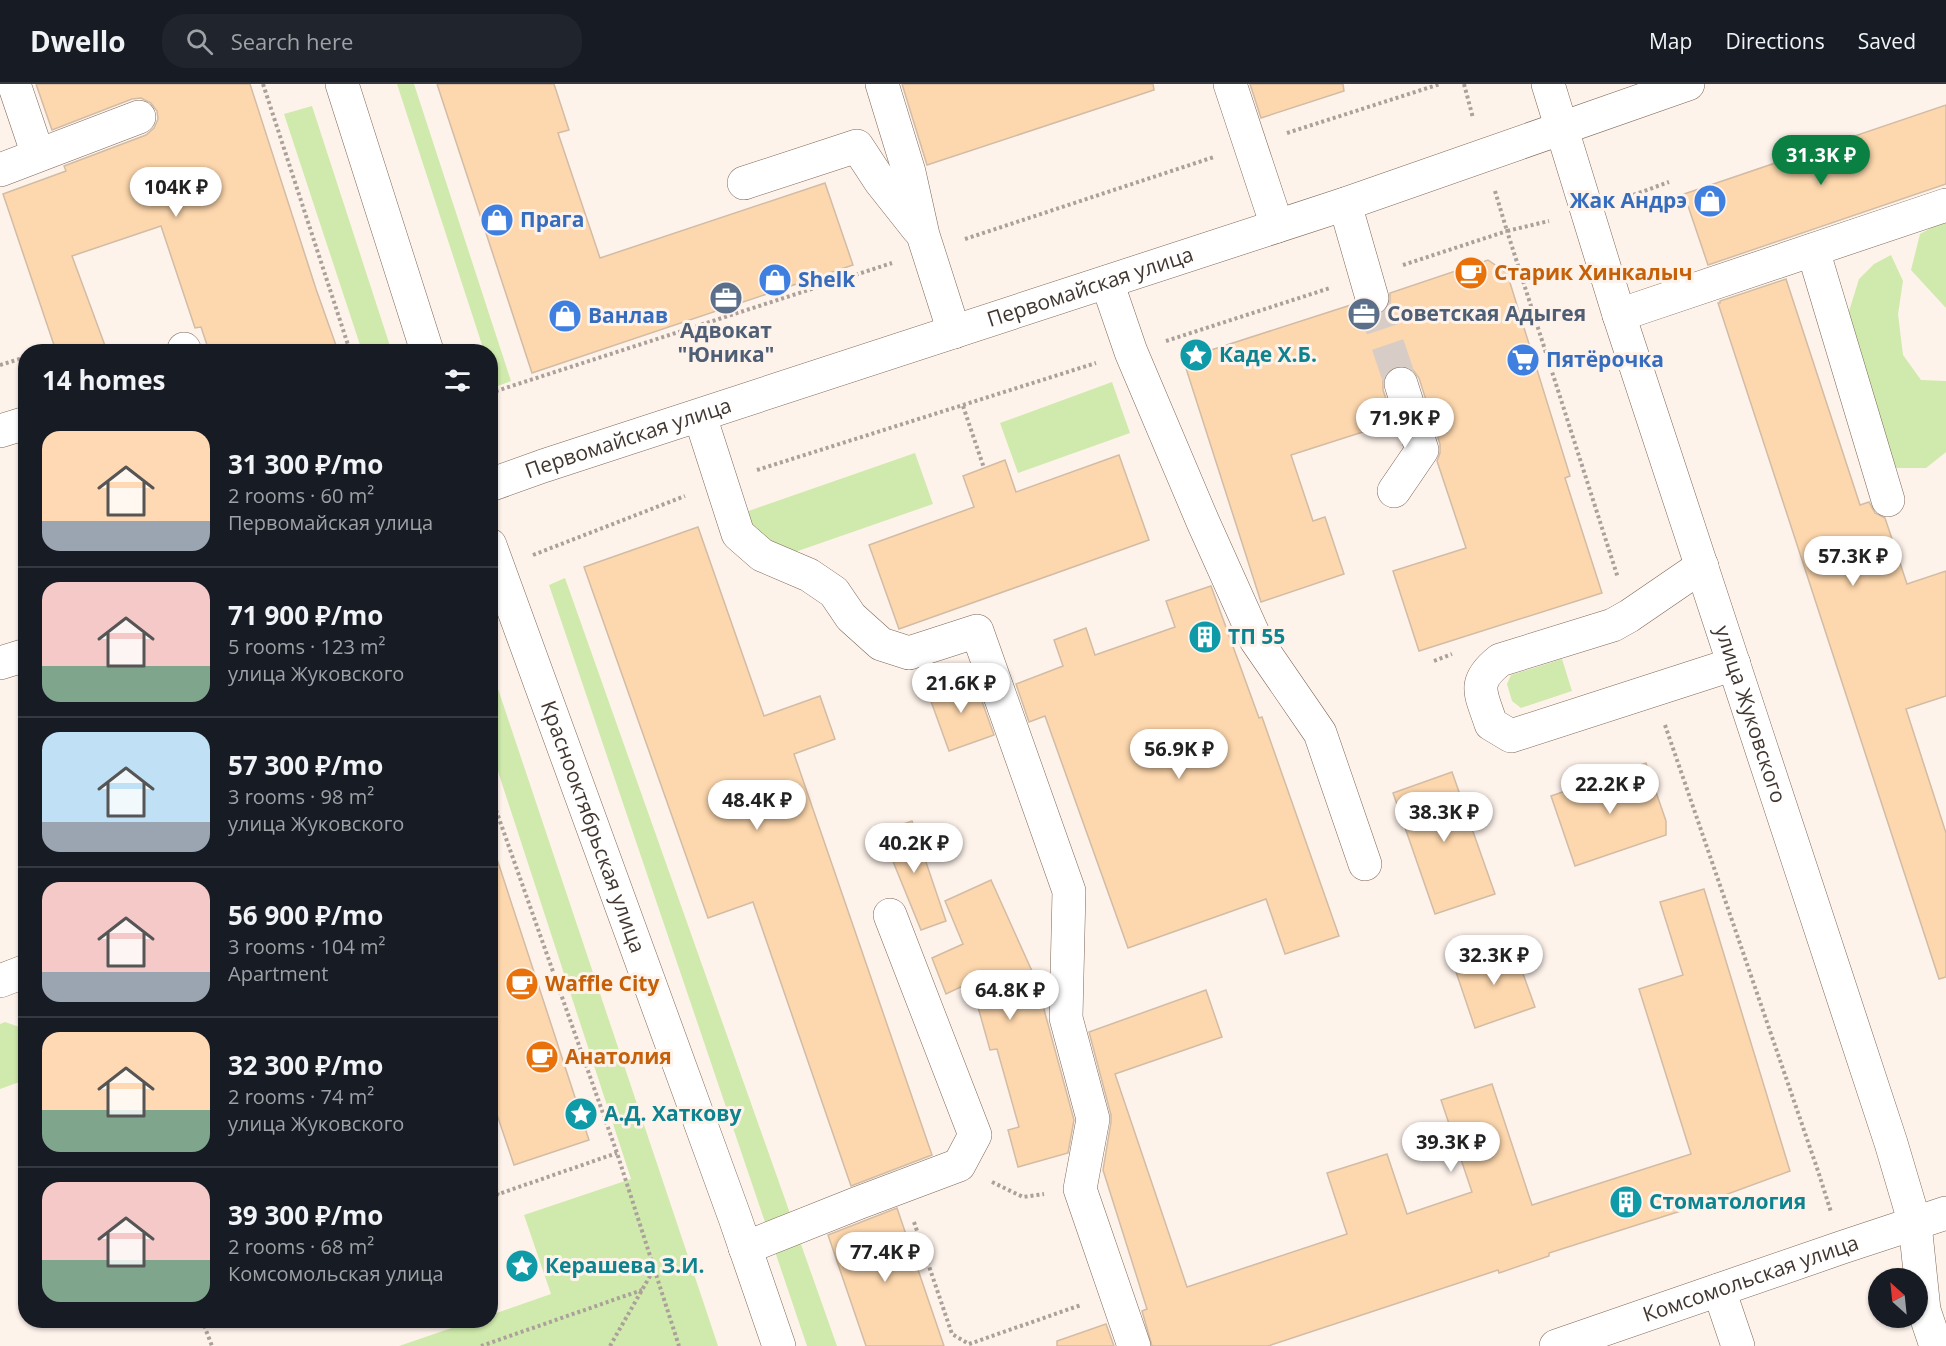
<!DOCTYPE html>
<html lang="en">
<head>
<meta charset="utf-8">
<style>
	:root { --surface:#171b24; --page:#20242c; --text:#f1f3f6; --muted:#9ea1a6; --line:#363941; --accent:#0b8043 }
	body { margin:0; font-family:"Open Sans",sans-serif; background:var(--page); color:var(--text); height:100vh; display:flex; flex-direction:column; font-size:22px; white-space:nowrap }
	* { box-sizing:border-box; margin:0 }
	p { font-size:20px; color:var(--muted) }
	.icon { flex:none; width:33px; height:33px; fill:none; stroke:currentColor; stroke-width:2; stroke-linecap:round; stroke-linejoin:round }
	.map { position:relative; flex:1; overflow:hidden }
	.sheet { position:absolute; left:18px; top:260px; width:480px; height:984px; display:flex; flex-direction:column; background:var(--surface); border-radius:24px; box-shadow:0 2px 4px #0004 }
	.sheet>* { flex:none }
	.needle { width:39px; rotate:333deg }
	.fabs { position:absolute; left:1868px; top:1184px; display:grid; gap:12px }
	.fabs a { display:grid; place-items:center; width:60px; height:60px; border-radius:50%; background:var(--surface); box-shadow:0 2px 4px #0004; font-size:30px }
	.price { position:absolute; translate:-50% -51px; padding:0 14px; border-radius:21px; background:#fff; color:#222; font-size:20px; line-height:39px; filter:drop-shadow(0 2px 3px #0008) }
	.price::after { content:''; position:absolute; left:50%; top:36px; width:18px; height:14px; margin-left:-9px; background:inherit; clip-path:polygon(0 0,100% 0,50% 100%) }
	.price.on { background:var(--accent); color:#fff }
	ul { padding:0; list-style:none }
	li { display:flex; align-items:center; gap:18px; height:150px; padding:0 24px }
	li+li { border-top:2px solid var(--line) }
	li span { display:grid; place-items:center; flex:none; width:168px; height:120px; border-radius:18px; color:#555 }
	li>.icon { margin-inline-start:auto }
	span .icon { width:72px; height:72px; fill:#fffc; stroke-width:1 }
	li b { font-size:26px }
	h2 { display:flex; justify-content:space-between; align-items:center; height:72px; padding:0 24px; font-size:26px }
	header { display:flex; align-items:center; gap:36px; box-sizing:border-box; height:84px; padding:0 30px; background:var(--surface); border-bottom:2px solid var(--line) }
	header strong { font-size:28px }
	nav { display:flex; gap:33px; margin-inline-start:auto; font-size:21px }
	.search { width:420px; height:54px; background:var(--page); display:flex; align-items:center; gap:15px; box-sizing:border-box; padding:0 21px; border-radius:24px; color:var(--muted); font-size:22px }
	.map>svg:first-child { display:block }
</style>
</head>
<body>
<header>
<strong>Dwello</strong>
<div class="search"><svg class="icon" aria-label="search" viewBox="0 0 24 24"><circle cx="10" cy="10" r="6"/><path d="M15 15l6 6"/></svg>Search here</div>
<nav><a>Map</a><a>Directions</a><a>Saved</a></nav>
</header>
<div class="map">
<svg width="1946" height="1262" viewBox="0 0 1946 1262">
	<rect width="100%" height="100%" fill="#fef3eb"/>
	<!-- green -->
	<g fill="#cfeaac">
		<path d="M397 0H414L511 297 495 303 491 288 490 267H484Z"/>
		<path d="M312 22 390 262 371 267H362L284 30Z"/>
		<path d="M1946 136V224L1911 186 1920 150Z"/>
		<path d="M1891 171 1903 197 1898 230 1903 271 1921 296 1946 297V368L1926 384H1866L1835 272 1859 195 1874 180Z"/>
		<path d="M1112 298 1130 349 1018 389 1000 339Z"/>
		<path d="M915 369 933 420 755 482 737 431Z"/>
		<path d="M565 494 837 1262H807L549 501Z"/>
		<path d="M1562 575 1572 607 1521 624 1512 617 1507 600 1511 591Z"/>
		<path d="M491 584 704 1220 718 1262H399L475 1236H490L491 1231 551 1210 524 1131 631 1095 491 666Z"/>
		<path d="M5 938 25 945V996L0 1005V940Z"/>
	</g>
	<!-- building -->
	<g fill="#fdd7ad" stroke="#d2bca5" stroke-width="1.5">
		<path d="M36 0H250L316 205 338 267H209L201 243 195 244 161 142 72 172 107 267H56L3 110 66 87 64 82 146 51 154 44 158 35 157 27 151 19 141 14 132 15 52 46Z"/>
		<path d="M437 0H554L569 46 558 49 600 174 825 99 853 181 532 289Z"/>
		<path d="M902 0H1153L1154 6 927 81Z"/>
		<path d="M1250 0H1343L1344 7 1261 34Z"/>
		<path d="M1946 21V100L1708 181 1684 110Z"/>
		<path d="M1488 176 1507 189 1570 392 1565 394 1602 509 1419 567 1393 487 1466 464 1437 377 1440 369V360L1419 294 1413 286 1404 282H1395L1388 287 1383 297V306L1394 338 1291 371 1313 437 1325 433 1344 490 1261 518 1183 275 1354 220 1359 228 1367 232H1378L1385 227 1390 219V209Z"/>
		<path d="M1786 195 1860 421 1869 418 1875 429 1885 434 1907 500 1946 487V612L1906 625 1946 749V893L1939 895 1718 219H1720V217Z"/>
		<path d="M1119 371 1149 456 899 545 869 461 974 423 963 392 1005 376 1016 408Z"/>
		<path d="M698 443 764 632 820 612 835 655 794 670 932 1071 851 1102 753 818 708 834 584 483Z"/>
		<path d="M1211 502 1259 634 1262 633 1339 852 1285 870 1266 815 1128 864 1045 632 1029 638 1016 600 1063 582 1054 556 1086 544 1095 571 1175 543 1166 517Z"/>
		<path d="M973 592 994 651 949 667 928 609Z"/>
		<path d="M1646 679 1666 737V751L1575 782 1551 712Z"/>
		<path d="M1452 688 1495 810 1435 830 1393 709Z"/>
		<path d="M912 737 946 837 921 846 881 748Z"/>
		<path d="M497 775 589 1056 514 1081 490 1010V776Z"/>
		<path d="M991 796 1036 896 1074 1036 1068 1069 1018 1083 1008 1046 1019 1043 997 965 990 966 971 898 946 910 932 874 963 860 945 817Z"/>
		<path d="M1704 805 1790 1087 1687 1125 1549 1169V1172L1499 1189 1498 1186 1268 1262H1152L1142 1227 1147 1225 1103 1086 1111 1038V1031L1089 948 1206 906 1222 953 1115 990 1187 1203 1347 1150 1327 1089 1387 1070 1407 1130 1472 1108 1441 1016 1492 1000 1532 1121 1691 1070 1639 905 1683 891 1660 818Z"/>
		<path d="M1513 862 1535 923 1475 944 1453 879Z"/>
		<path d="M897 1124 914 1174 944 1262H866L828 1151Z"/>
		<path d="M1106 1240 1114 1262H1057V1257Z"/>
	</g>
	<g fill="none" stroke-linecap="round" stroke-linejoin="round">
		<!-- minor-tunnel -->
		<path stroke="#d8cdc6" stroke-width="33" stroke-dasharray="33 16" stroke-linecap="butt" d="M1372 214 1401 300"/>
		<defs>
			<g id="minor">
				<path d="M14 0 38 71"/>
				<path d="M342 0 427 267"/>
				<path d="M882 0 909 88 923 151 954 248"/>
				<path d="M1230 0 1277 142"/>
				<path id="s1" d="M1548 0 1619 231 1891 1059 1915 1140 1924 1226 1936 1262"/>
				<path d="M0 86 139 33"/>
				<path d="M744 99 857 62 880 97 918 145"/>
				<path d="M1345 120 1372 214"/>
				<path d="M1813 166 1888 416"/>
				<path d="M1107 198 1131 268 1203 438 1256 556 1320 649 1365 780"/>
				<path d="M1619 231 1946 121"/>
				<path d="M184 265 185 267"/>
				<path d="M700 332 738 450 762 471 809 491 834 508 851 533 881 560 909 569 977 547 1069 807 1066 934 1093 1035 1080 1105 1134 1262"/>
				<path d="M0 347 26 339"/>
				<path id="s2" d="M490 401 543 382 1345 120 1688 0"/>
				<path d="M1394 407 1422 366 1401 300"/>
				<path id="s3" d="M490 461 735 1134 779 1262"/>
				<path d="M1702 482 1629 532 1613 541 1500 576C1471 599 1481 609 1491 640L1511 652 1734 580"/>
				<path d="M0 579 26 571"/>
				<path d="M0 897 26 887"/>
				<path d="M745 1164 858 1119 959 1081 975 1051 890 831"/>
				<path d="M1719 1206 1738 1262"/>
				<path id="s4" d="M1556 1262 1843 1163 1946 1129"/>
			</g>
		</defs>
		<!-- minor casing -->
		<use href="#minor" stroke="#7e6655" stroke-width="34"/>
		<!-- path -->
		<g stroke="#aca19a" stroke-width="4" stroke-dasharray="3 3" stroke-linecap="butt">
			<path d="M263 0 350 267"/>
			<path d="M1464 0 1473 34"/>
			<path d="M1287 49 1440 0"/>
			<path d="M1495 107 1507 147 1549 137"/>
			<path d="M1622 115 1669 98"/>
			<path d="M965 155 1214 73"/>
			<path d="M1403 181 1507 147 1618 494"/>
			<path d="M1166 257 1330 204"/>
			<path d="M0 281 26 273"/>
			<path d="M490 309 892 179"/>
			<path d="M963 322 984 384"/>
			<path d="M757 386 1096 279"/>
			<path d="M533 471 685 412"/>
			<path d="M1434 577 1452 570"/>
			<path d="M1665 641 1818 1087 1831 1128"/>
			<path d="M490 709 617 1069 679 1262"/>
			<path d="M490 1086 498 1111"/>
			<path d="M992 1098 1023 1113 1044 1110"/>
			<path d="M490 1113 617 1069"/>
			<path d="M914 1138 952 1250 969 1260 1081 1221"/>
			<path d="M202 1236 212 1262"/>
			<path d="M481 1262 642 1206"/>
			<path d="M610 1262 654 1185"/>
		</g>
		<!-- minor -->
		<use href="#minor" stroke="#fff" stroke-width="33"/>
	</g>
	<!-- icons -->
	<defs>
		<symbol id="shop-disc" viewBox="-11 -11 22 22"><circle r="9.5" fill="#3f7fe0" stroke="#fef3eb"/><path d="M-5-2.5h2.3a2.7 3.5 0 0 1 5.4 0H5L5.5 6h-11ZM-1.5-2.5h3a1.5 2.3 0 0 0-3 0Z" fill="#fff"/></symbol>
		<symbol id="cafe-disc" viewBox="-11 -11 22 22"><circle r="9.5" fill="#e8710a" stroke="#fef3eb"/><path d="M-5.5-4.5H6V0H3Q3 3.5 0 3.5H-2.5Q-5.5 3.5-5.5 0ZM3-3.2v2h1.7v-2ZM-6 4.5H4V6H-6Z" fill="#fff"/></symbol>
		<symbol id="office-disc" viewBox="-11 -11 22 22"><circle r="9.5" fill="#5c6f8a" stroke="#fef3eb"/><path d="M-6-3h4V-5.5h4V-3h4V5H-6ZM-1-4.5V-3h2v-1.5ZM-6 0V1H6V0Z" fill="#fff"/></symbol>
		<symbol id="sight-disc" viewBox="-11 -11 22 22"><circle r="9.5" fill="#0f9aa8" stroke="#fef3eb"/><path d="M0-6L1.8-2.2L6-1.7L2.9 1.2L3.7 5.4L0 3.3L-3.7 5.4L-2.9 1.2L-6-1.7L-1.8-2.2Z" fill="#fff"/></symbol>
		<symbol id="supermarket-disc" viewBox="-11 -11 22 22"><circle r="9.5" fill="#3f7fe0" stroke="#fef3eb"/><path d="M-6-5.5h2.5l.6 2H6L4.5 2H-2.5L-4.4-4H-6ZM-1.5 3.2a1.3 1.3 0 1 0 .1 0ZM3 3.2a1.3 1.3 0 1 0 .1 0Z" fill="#fff"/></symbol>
		<symbol id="building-disc" viewBox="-11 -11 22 22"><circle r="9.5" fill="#0f9aa8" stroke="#fef3eb"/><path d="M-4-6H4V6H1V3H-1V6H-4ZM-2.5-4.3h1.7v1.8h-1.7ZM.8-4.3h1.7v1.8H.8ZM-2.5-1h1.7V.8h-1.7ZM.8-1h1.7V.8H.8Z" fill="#fff"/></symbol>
	</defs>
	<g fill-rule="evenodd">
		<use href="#shop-disc" x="1691" y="98" width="38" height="38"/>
		<use href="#shop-disc" x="478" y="117" width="38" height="38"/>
		<use href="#cafe-disc" x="1452" y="170" width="38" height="38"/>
		<use href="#shop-disc" x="756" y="177" width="38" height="38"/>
		<use href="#office-disc" x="707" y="195" width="38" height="38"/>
		<use href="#office-disc" x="1345" y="211" width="38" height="38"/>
		<use href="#shop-disc" x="546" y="213" width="38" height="38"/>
		<use href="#sight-disc" x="1177" y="252" width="38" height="38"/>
		<use href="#supermarket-disc" x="1504" y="257" width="38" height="38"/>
		<use href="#building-disc" x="1186" y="534" width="38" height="38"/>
		<use href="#cafe-disc" x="503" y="881" width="38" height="38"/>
		<use href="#cafe-disc" x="523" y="954" width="38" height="38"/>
		<use href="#sight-disc" x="562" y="1011" width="38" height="38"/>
		<use href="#building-disc" x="1607" y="1099" width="38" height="38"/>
		<use href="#sight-disc" x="503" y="1163" width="38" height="38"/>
	</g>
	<g text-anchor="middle" stroke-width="6" stroke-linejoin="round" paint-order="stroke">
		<!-- shop labels -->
		<g font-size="21" font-weight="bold" fill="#366cbe" stroke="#fef3eb" text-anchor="start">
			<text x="1687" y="124" text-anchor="end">Жак Андрэ</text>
			<text x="520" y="143">Прага</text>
			<text x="798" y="203">Shelk</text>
			<text x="588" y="239">Ванлав</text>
			<text x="1546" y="283">Пятёрочка</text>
		</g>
		<!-- food labels -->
		<g font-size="21" font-weight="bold" fill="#c56008" stroke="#fef3eb" text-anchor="start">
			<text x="1494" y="196">Старик Хинкалыч</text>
			<text x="545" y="907">Waffle City</text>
			<text x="565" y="980">Анатолия</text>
		</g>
		<!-- street labels -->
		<g font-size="21" fill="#423730" stroke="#fef3eb">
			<text dy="7" stroke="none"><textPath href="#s2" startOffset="632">Первомайская улица</textPath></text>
			<text dy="7" stroke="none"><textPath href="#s2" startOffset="146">Первомайская улица</textPath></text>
			<text dy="7" stroke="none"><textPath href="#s1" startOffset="662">улица Жуковского</textPath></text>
			<text dy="7" stroke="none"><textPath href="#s3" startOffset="300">Краснооктябрьская улица</textPath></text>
			<text dy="7" stroke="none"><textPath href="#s4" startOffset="206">Комсомольская улица</textPath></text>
		</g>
		<!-- service labels -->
		<g font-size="21" font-weight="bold" fill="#4e5e75" stroke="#fef3eb" text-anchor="start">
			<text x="1387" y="237">Советская Адыгея</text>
			<text x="726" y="254" text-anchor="middle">Адвокат<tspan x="726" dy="24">"Юника"</tspan></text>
		</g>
		<!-- culture labels -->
		<g font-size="21" font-weight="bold" fill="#0d838f" stroke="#fef3eb" text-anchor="start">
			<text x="1219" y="278">Каде Х.Б.</text>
			<text x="1228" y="560">ТП 55</text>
			<text x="604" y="1037">А.Д. Хаткову</text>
			<text x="1649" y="1125">Стоматология</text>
			<text x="545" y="1189">Керашева З.И.</text>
		</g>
	</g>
</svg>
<div class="fabs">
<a><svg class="needle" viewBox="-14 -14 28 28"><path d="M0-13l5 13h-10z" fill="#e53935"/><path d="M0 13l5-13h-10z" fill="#9ea1a6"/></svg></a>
</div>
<b class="price on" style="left:1821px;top:102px">31.3K ₽</b>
<b class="price" style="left:176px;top:134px">104K ₽</b>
<b class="price" style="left:1405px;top:365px">71.9K ₽</b>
<b class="price" style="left:1853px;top:503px">57.3K ₽</b>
<b class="price" style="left:961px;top:630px">21.6K ₽</b>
<b class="price" style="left:1179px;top:696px">56.9K ₽</b>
<b class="price" style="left:1610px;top:731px">22.2K ₽</b>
<b class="price" style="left:757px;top:747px">48.4K ₽</b>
<b class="price" style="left:1444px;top:759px">38.3K ₽</b>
<b class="price" style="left:914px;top:790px">40.2K ₽</b>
<b class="price" style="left:1494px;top:902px">32.3K ₽</b>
<b class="price" style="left:1010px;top:937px">64.8K ₽</b>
<b class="price" style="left:1451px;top:1089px">39.3K ₽</b>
<b class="price" style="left:885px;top:1199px">77.4K ₽</b>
<section class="sheet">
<h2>14 homes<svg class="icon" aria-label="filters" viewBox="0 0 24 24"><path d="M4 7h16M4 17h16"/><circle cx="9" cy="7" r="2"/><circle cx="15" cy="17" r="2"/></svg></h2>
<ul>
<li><span style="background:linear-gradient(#ffd9b3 75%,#9aa5b1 0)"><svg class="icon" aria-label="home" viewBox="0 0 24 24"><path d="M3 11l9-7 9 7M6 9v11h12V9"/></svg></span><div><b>31 300 ₽/mo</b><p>2 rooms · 60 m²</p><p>Первомайская улица</p></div></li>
<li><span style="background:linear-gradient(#f6c9c9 70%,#7fa58c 0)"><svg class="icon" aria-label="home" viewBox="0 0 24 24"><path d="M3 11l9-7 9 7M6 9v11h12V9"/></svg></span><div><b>71 900 ₽/mo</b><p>5 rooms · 123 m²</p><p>улица Жуковского</p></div></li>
<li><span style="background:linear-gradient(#bfe0f5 75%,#9aa5b1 0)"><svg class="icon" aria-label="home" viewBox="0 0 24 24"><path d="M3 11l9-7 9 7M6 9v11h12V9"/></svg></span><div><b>57 300 ₽/mo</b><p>3 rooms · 98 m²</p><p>улица Жуковского</p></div></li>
<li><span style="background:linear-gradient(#f6c9c9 75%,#9aa5b1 0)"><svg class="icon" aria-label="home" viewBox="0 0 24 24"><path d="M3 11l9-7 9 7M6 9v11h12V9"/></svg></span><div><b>56 900 ₽/mo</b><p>3 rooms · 104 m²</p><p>Apartment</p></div></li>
<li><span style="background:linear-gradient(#ffd9b3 65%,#7fa58c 0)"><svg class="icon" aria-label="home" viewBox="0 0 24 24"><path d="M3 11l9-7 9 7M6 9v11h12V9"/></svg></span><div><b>32 300 ₽/mo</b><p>2 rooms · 74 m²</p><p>улица Жуковского</p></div></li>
<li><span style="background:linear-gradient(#f6c9c9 65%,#7fa58c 0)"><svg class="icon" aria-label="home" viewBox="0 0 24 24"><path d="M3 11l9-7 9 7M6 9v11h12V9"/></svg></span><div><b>39 300 ₽/mo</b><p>2 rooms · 68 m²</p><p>Комсомольская улица</p></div></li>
</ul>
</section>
</div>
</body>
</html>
